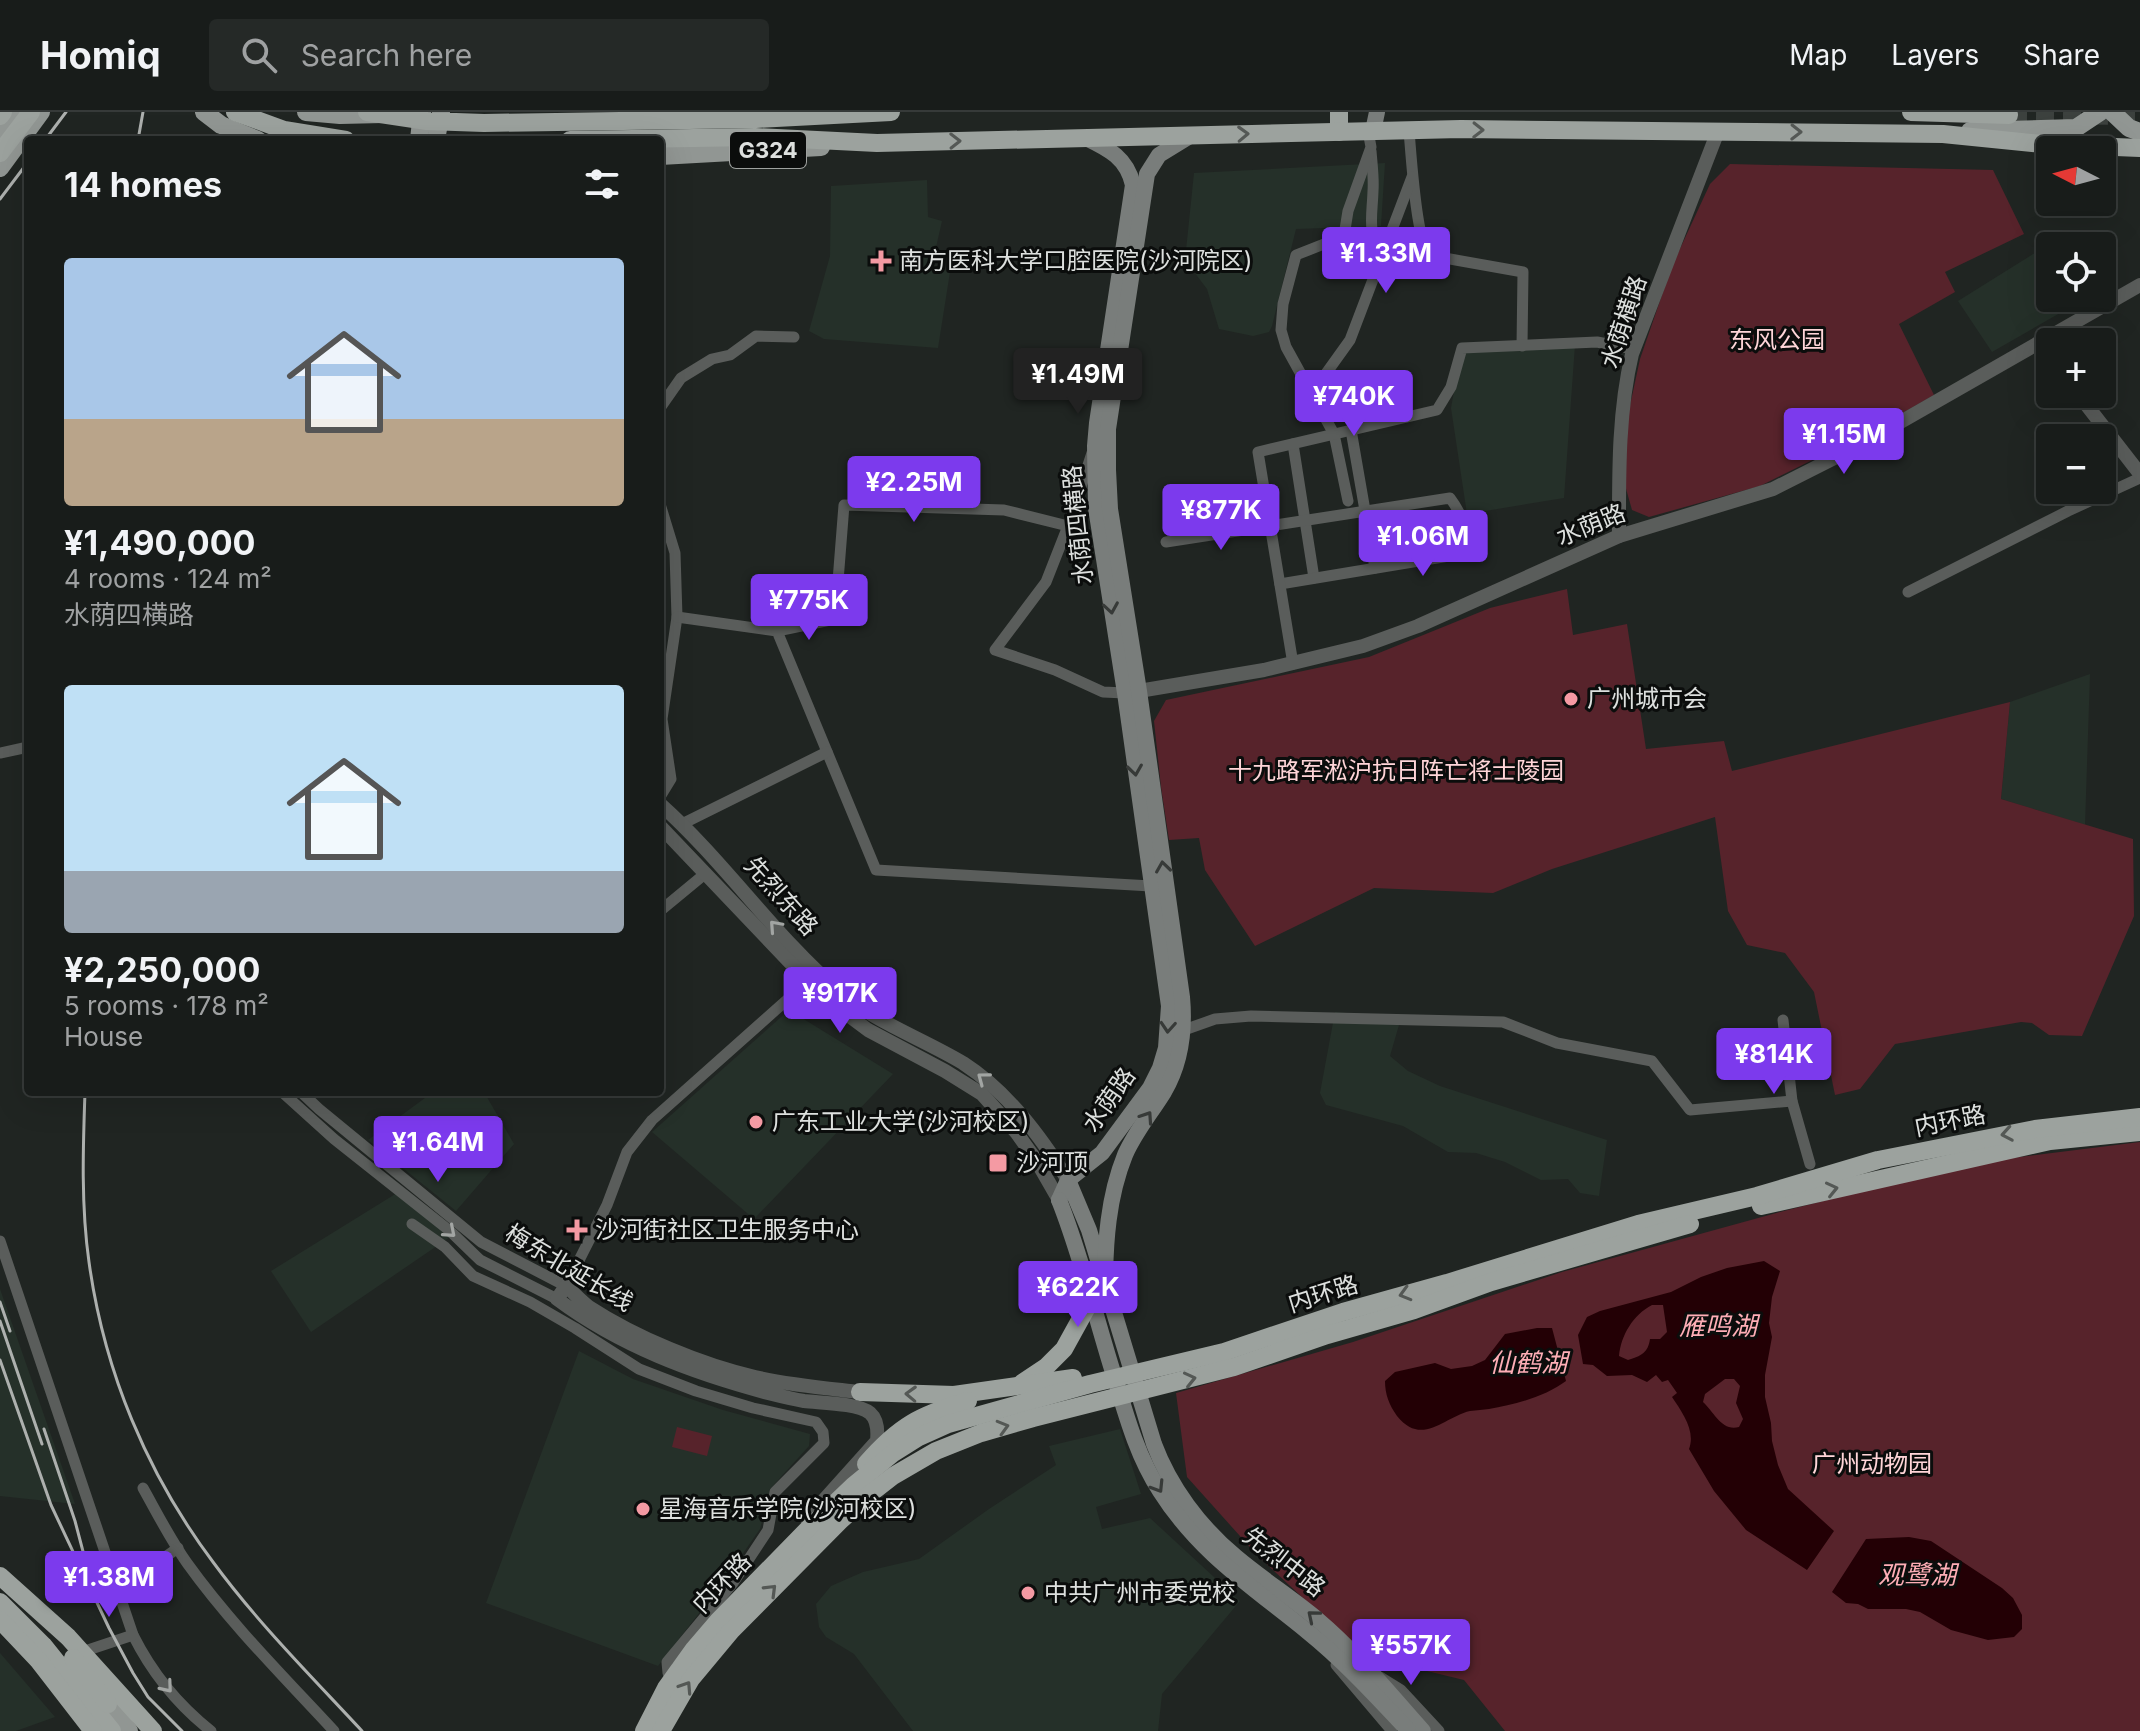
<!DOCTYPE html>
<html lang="en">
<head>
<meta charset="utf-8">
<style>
	:root { --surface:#181c1a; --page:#252927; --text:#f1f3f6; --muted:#9fa1a2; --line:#363a39; --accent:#7c3aed }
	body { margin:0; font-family:Inter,"Noto Sans SC",sans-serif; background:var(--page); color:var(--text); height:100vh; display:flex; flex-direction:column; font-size:30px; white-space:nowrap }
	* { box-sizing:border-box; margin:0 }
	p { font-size:26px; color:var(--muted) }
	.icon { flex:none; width:44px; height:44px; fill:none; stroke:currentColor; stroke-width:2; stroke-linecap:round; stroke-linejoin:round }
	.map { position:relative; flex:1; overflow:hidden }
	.drawer { position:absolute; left:24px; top:24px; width:640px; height:960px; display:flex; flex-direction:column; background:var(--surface); border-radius:8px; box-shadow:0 8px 32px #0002,0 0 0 2px var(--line) }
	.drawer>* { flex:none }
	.needle { width:52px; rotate:276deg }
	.fabs { position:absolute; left:2036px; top:24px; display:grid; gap:16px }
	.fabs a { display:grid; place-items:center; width:80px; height:80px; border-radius:8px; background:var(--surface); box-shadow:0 8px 32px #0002,0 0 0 2px var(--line); font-size:40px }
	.price { position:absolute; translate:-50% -68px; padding:0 18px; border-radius:8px; background:var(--accent); color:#fff; font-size:26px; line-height:52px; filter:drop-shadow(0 2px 4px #0008) }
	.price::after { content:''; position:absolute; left:50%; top:48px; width:24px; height:18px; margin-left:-12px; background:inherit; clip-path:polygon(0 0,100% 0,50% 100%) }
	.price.current { background:#222; color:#fff }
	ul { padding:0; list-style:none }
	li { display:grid; align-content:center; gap:16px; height:424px; padding:0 40px }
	li span { display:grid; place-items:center; height:248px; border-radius:8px; color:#555 }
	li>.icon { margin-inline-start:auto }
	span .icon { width:144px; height:144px; fill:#fffc; stroke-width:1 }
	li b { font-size:34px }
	h2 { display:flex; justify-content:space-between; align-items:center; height:96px; padding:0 40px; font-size:34px }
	header { display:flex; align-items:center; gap:48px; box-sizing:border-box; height:112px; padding:0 40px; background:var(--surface); border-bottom:2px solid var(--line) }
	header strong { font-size:38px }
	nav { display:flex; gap:44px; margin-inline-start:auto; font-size:28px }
	.search { width:560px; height:72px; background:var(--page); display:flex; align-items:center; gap:20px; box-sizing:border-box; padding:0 28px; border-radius:8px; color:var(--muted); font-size:30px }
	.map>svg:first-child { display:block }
</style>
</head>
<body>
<header>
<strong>Homiq</strong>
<div class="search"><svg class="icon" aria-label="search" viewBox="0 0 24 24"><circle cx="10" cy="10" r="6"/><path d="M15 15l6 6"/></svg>Search here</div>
<nav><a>Map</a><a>Layers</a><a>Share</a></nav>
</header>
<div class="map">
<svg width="2140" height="1619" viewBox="0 0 2140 1619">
	<rect width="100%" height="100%" fill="#202522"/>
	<!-- built -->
	<g fill="#253029">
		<path d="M1385 51 1381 114 1296 117 1272 214 1269 220 1253 224 1219 217 1207 177 1185 148 1194 61Z"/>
		<path d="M927 68 928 105 942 109 932 153 950 160 938 236 824 227 809 219 830 144 831 74Z"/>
		<path d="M2046 134 2050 140V186H2079L2081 189 1992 240 1958 189Z"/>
		<path d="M1575 233 1564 386 1467 402 1451 296 1461 240Z"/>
		<path d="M2090 562 2085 713 2001 687 2010 590Z"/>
		<path d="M789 898 893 962 754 1107 652 1020Z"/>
		<path d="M1335 900 1401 906 1390 944 1408 959 1440 974 1607 1028 1599 1084 1580 1081 1568 1067 1541 1068 1505 1050 1476 1041 1448 1040 1403 1014 1326 993 1320 981Z"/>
		<path d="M433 980H484L514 1032 456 1099 368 1028Z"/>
		<path d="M397 1081 450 1125 311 1220 271 1159Z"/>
		<path d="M0 1177 75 1392 0 1384Z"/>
		<path d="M579 1239 633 1267 723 1298 810 1322 809 1334 770 1377 760 1417 721 1473 658 1554 486 1491Z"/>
		<path d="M1120 1317 1141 1382 1096 1395 1102 1417 1150 1406 1240 1489 1162 1582 1158 1619H913L854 1542 826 1525 819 1515 816 1492 831 1474 863 1460 919 1447 989 1397 1056 1353 1049 1334Z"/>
		<path d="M0 1541 55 1605 16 1619H0Z"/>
	</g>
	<!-- green -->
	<g fill="#57232b">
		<path d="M1730 52 1993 58 2024 122 1945 160 1955 180 1899 212 1934 283 1871 319 1760 374 1649 405 1632 398 1623 366 1626 312 1640 247 1672 154 1710 72Z"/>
		<path d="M1567 477 1573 523 1627 512 1646 637 1724 629 1732 659 2010 590 2001 687 2133 727 2134 804 2082 924 2049 923 2032 911 2021 910 1895 932 1860 977 1835 983 1814 880 1785 841 1747 833 1728 799 1715 705 1552 757 1493 781 1374 776 1255 834 1205 758 1199 726 1169 728 1161 675 1154 609 1166 588 1369 545 1490 496Z"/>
		<path d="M2140 1030V1619H1505L1464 1568 1365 1544 1257 1443 1187 1365 1176 1281 1353 1230 1562 1160 1780 1100 1870 1077 2003 1047Z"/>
		<path d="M677 1315 712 1324 707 1344 672 1335Z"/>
	</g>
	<!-- water -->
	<g fill="#230005" fill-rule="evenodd">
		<path d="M1764 1149 1780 1159 1772 1185 1769 1211 1772 1225 1765 1263V1285L1771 1311 1772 1329 1778 1353 1788 1377 1834 1419 1807 1458 1746 1418 1714 1379 1689 1337C1696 1319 1682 1300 1672 1285L1677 1281 1668 1268 1662 1270 1656 1263 1647 1270 1632 1263 1607 1264 1593 1253 1583 1252 1578 1223 1587 1205 1600 1199 1671 1180 1701 1165 1727 1156ZM1652 1193H1663L1667 1220 1660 1227H1650C1648 1241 1641 1244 1628 1248L1619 1244C1621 1223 1633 1203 1652 1193ZM1725 1267H1734L1740 1274 1736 1291 1743 1307 1739 1315C1722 1320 1714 1300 1703 1290L1705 1282Z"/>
		<path d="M1537 1216H1552L1566 1269C1546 1284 1515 1293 1489 1297 1483 1298 1477 1298 1470 1299 1444 1305 1422 1335 1397 1304 1389 1293 1385 1282 1385 1269L1395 1260 1435 1251 1451 1257 1472 1254 1485 1248 1505 1222Z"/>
		<path d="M1909 1425 1931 1429 2002 1476 2013 1486 2022 1503V1517L2014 1525 1988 1528 1951 1518 1920 1500 1906 1497H1868L1858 1492 1846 1491 1832 1480 1866 1427Z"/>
	</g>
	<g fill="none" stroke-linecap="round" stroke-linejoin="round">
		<!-- trunk-tunnel -->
		<path stroke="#3c413e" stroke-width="18" stroke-dasharray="18 9" stroke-linecap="butt" d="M2009 3 2140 4"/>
		<!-- minor -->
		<g stroke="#5a5d5b" stroke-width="11">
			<path d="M1409 19C1411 40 1416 127 1428 139 1431 143 1435 144 1439 145L1523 160 1522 234"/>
			<path d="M1371 39C1372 52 1374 66 1373 79 1372 107 1367 118 1382 143"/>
			<path d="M1312 281 1350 228 1412 65"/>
			<path d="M660 296 681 266 712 247 730 243 756 224 794 225"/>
			<path d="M1351 318 1375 456"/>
			<path d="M1293 332 1314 466"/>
			<path d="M1092 341 1068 414 1046 470 995 538 1055 558 1103 580 1125 581"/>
			<path d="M1348 389 1334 322 1286 235 1281 218 1283 192 1296 143 1329 130H1343L1348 99 1371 35 1368 19"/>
			<path d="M660 392 675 441 677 505 662 607 671 667 660 685"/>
			<path d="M1166 430 1450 386C1462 402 1469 420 1467 441L1280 472"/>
			<path d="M1908 480 2068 399 2140 366"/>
			<path d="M677 505 777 519 876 758 1151 774"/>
			<path d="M777 519 835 507 844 393 1004 398 1068 414"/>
			<path d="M1293 552 1258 340 1437 298 1451 275 1462 236 1597 230 1633 237"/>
			<path d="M0 641 28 635"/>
			<path d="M682 712 827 640"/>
			<path d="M660 799 706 761"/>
			<path d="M1783 908 1792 989 1810 1052"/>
			<path d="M1184 918 1215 907 1251 904 1503 910 1557 931 1652 949 1690 998 1792 989"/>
			<path d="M282 980 334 1027 450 1119 480 1148 557 1187"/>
			<path d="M301 980 319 997 481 1130 566 1174 607 1093 627 1040 652 1008 807 870"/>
			<path d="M412 1112 445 1135 473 1164 530 1190 575 1216 639 1257 696 1279 753 1296 816 1310 823 1320 824 1331 775 1380 768 1418 733 1471 667 1550 668 1561"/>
			<path d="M0 1129 133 1523C152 1561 178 1593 211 1619"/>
			<path d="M143 1376C157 1401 170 1427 187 1451 230 1511 284 1565 334 1619"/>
			<path d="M118 1478 178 1436"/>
			<path d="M82 1540 133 1523"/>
			<path d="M1336 1553 1392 1619"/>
			<path d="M1380 1565 1401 1578 1439 1619"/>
		</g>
		<!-- tertiary -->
		<g stroke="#5a5d5b" stroke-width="14">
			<path d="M2038 231 2050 246"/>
			<path d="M2078 282 2140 362"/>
			<path d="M1619 424C1619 364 1618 301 1632 242L1718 19"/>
			<path d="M1139 579 1264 558 1363 534 1418 514 1619 424 1773 377 1862 332 2140 173"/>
			<path d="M660 692C725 750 774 824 841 881 877 911 923 927 963 951 1008 980 1040 1024 1068 1068"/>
			<path d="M660 714 820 882 868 918 945 959 982 982 1016 1020 1036 1048 1059 1088"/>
			<path d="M807 1407 877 1329C878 1319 878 1308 870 1301 857 1291 821 1291 804 1289 792 1287 780 1284 768 1281 693 1261 620 1234 557 1187L566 1174C574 1181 581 1189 589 1195 635 1225 702 1253 755 1265 789 1273 825 1276 860 1280"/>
		</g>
		<!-- secondary -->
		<g stroke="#797d7b" stroke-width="16">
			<path d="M1373 19 1377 0"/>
			<path d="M1068 1068 1089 1118 1154 1332C1170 1375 1200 1415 1236 1445 1262 1467 1292 1486 1318 1508 1357 1541 1389 1581 1423 1619"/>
			<path d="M1059 1088 1068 1068 1102 1041 1150 976 1160 956 1166 936 1169 894 1125 581 1096 396 1095 334 1097 311 1133 73C1127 46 1109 37 1086 26"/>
			<path d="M1059 1088C1083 1148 1097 1212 1117 1273 1128 1310 1139 1347 1160 1379 1200 1442 1253 1475 1308 1520 1344 1549 1376 1584 1408 1618"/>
			<path d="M1105 1176C1105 1131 1108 1085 1125 1043 1135 1020 1151 1001 1164 980 1181 951 1185 918 1182 885L1139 579 1110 397 1108 358V317L1147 62 1159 43 1190 24"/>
		</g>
		<!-- primary -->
		<g stroke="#919693" stroke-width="18">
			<path d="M204 0 221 13 258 28"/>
			<path d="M306 0 340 3 383 2"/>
			<path d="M2112 0 2129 16 2140 20"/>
			<path d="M1970 19 2076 16 2100 0"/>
			<path d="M0 26 19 0"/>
			<path d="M419 28 422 0"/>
			<path d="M436 28 441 0"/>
			<path d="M660 44 821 35"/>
			<path d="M0 56 41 0"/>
			<path d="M101 1579 108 1592 129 1619"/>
		</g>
		<!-- trunk -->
		<g stroke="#9ca29e" stroke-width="18">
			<path d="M235 0 284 18 346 28"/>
			<path d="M367 0 427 9 484 11 756 7 891 0"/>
			<path d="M1339 0V20"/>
			<path d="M1911 0 2009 3"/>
			<path d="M0 4 3 0"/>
			<path d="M570 28 755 25 877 31 1461 17 1943 22 2042 32 2140 36"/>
			<path d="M0 41 31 0"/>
			<path d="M1761 1094 2050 1029 2140 1020"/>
			<path d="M1022 1271 1046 1255 1064 1237 1091 1188"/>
			<path d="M860 1280 954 1283 1073 1266"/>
			<path d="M866 1352C899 1314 920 1303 968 1289"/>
			<path d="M0 1464 68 1525 153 1619"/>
			<path d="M0 1490 43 1533 112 1619"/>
			<path d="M0 1508 38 1548 93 1619"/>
			<path d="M73 1546 108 1592"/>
			<path d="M644 1619 666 1576 694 1537 718 1509 808 1417 853 1374 892 1342 919 1325 948 1312 1090 1272 1224 1240 1343 1200 1447 1171 1638 1112 1757 1084 1878 1048 2035 1017 2140 1005"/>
			<path d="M661 1619 691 1567 731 1519 840 1409 866 1385 893 1364 936 1339 981 1321 1033 1306 1234 1255 1327 1223 1414 1198 1491 1170 1690 1112"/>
		</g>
		<!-- rail -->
		<g stroke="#adb0ae" stroke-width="3">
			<path d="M45 28 66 0"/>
			<path d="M138 28 143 0"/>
			<path d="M0 87 28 50"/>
			<path d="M85 980C83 1036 81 1094 89 1150 104 1259 147 1362 213 1450 257 1510 311 1564 362 1619"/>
			<path d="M0 1190 10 1219"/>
			<path d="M0 1209 42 1332"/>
			<path d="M0 1248 51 1393 109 1516 133 1561 148 1585 182 1619"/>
			<path d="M44 1317 75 1409 85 1447"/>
		</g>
	</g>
	<!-- one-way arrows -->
	<defs><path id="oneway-chevron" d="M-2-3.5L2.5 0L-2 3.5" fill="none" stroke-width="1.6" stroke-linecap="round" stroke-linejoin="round" transform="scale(2)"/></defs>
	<g stroke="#545855">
		<use href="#oneway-chevron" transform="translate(1478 18) rotate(1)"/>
		<use href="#oneway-chevron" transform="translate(1796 20) rotate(1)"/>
		<use href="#oneway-chevron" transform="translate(1243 22) rotate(-2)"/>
		<use href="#oneway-chevron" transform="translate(955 29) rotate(-1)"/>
		<use href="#oneway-chevron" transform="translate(2007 1022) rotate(170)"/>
		<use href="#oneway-chevron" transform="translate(1832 1077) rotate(-13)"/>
		<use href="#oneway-chevron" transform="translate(1405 1182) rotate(164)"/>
		<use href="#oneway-chevron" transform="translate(1190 1267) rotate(-13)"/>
		<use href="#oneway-chevron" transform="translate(911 1282) rotate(-178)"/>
		<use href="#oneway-chevron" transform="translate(1003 1315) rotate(-16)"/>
		<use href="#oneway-chevron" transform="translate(771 1478) rotate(-45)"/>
		<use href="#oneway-chevron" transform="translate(686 1575) rotate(-57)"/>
	</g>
	<g stroke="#373a38">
		<use href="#oneway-chevron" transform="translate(1111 496) rotate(81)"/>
		<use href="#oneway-chevron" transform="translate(1135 658) rotate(82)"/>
		<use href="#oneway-chevron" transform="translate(1163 755) rotate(-98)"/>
		<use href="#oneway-chevron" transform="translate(1168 915) rotate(94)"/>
		<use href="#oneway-chevron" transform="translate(1147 1005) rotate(-56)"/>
		<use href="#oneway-chevron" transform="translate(1158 1375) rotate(58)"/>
		<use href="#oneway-chevron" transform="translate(1313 1504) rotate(-140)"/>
	</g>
	<g stroke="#a2a5a3">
		<use href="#oneway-chevron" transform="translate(775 814) rotate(-132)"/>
		<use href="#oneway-chevron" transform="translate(983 966) rotate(-143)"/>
		<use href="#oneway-chevron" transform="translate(450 1120) rotate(41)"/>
		<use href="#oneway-chevron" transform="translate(167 1575) rotate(50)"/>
	</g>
	<!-- markers -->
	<g fill="#f49aa3" stroke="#0b0d0c" stroke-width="3">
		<path d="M877 137h8v8h8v8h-8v8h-8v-8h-8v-8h8z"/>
		<circle cx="1571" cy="587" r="8"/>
		<circle cx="756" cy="1010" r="8"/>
		<rect x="988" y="1041" width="20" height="20" rx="4"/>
		<path d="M573 1106h8v8h8v8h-8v8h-8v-8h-8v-8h8z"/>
		<circle cx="643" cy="1397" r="8"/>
		<circle cx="1028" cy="1481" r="8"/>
	</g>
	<g text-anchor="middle" stroke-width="6" stroke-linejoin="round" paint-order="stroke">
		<!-- shield labels -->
		<rect fill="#0b0d0c" stroke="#9ea19f" stroke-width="2" x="730" y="20" width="76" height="36" rx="6"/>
		<g font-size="22" font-weight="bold" fill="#dde0de">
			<text x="768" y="46">G324</text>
		</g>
		<!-- poi labels -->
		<g font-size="24" fill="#dde0de" stroke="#0b0d0c" text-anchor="start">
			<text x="899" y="157">南方医科大学口腔医院(沙河院区)</text>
			<text x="1587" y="595">广州城市会</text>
			<text x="772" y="1018">广东工业大学(沙河校区)</text>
			<text x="1016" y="1059">沙河顶</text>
			<text x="595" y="1126">沙河街社区卫生服务中心</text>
			<text x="659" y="1405">星海音乐学院(沙河校区)</text>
			<text x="1044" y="1489">中共广州市委党校</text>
		</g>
		<!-- street labels -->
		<g font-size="24" fill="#dde0de" stroke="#0b0d0c">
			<text transform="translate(1624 210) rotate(-72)" y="8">水荫横路</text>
			<text transform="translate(1078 413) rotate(-96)" y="8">水荫四横路</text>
			<text transform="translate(1591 413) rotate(-22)" y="8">水荫路</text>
			<text transform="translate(781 784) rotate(48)" y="8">先烈东路</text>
			<text transform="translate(1109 988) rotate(-55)" y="8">水荫路</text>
			<text transform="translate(1950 1009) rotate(-11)" y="8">内环路</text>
			<text transform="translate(569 1156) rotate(31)" y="8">梅东北延长线</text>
			<text transform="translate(1323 1182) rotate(-17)" y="8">内环路</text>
			<text transform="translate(1284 1450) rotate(38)" y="8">先烈中路</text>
			<text transform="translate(722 1471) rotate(-46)" y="8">内环路</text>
		</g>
		<!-- park labels -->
		<g font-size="24" fill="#ffd5d8" stroke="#0b0d0c">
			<text x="1777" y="236">东风公园</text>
			<text x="1396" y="667">十九路军淞沪抗日阵亡将士陵园</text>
			<text x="1872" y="1360">广州动物园</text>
		</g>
		<!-- water labels -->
		<g font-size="26" font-style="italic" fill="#feaeb6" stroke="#0b0d0c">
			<text x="1718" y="1223">雁鸣湖</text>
			<text x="1528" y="1260">仙鹤湖</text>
			<text x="1917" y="1472">观鹭湖</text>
		</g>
	</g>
</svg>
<div class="fabs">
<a><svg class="needle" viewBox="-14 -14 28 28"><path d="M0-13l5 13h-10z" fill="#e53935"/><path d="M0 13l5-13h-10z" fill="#9fa1a2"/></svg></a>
<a><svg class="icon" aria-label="locate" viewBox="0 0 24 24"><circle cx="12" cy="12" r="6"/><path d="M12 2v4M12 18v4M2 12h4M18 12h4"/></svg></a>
<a>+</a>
<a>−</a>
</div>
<b class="price" style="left:1386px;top:183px">¥1.33M</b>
<b class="price current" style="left:1078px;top:304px">¥1.49M</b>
<b class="price" style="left:1354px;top:326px">¥740K</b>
<b class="price" style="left:1844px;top:364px">¥1.15M</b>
<b class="price" style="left:914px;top:412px">¥2.25M</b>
<b class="price" style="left:1221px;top:440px">¥877K</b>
<b class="price" style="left:1423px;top:466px">¥1.06M</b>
<b class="price" style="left:809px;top:530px">¥775K</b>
<b class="price" style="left:840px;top:923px">¥917K</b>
<b class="price" style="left:1774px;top:984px">¥814K</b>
<b class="price" style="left:438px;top:1072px">¥1.64M</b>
<b class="price" style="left:1078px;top:1217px">¥622K</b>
<b class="price" style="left:109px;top:1507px">¥1.38M</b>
<b class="price" style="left:1411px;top:1575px">¥557K</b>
<section class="drawer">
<h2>14 homes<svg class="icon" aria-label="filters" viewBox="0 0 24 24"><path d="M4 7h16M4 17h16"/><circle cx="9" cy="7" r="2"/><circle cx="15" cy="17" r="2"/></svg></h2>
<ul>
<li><span style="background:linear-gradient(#a9c7e8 65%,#b9a48a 0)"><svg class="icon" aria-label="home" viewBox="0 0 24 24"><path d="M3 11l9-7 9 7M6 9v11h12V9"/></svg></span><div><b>¥1,490,000</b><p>4 rooms · 124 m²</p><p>水荫四横路</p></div></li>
<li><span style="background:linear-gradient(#bfe0f5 75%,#9aa5b1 0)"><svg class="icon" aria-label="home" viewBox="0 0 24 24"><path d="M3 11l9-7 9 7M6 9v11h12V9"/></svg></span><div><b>¥2,250,000</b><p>5 rooms · 178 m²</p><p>House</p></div></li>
</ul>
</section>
</div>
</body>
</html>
